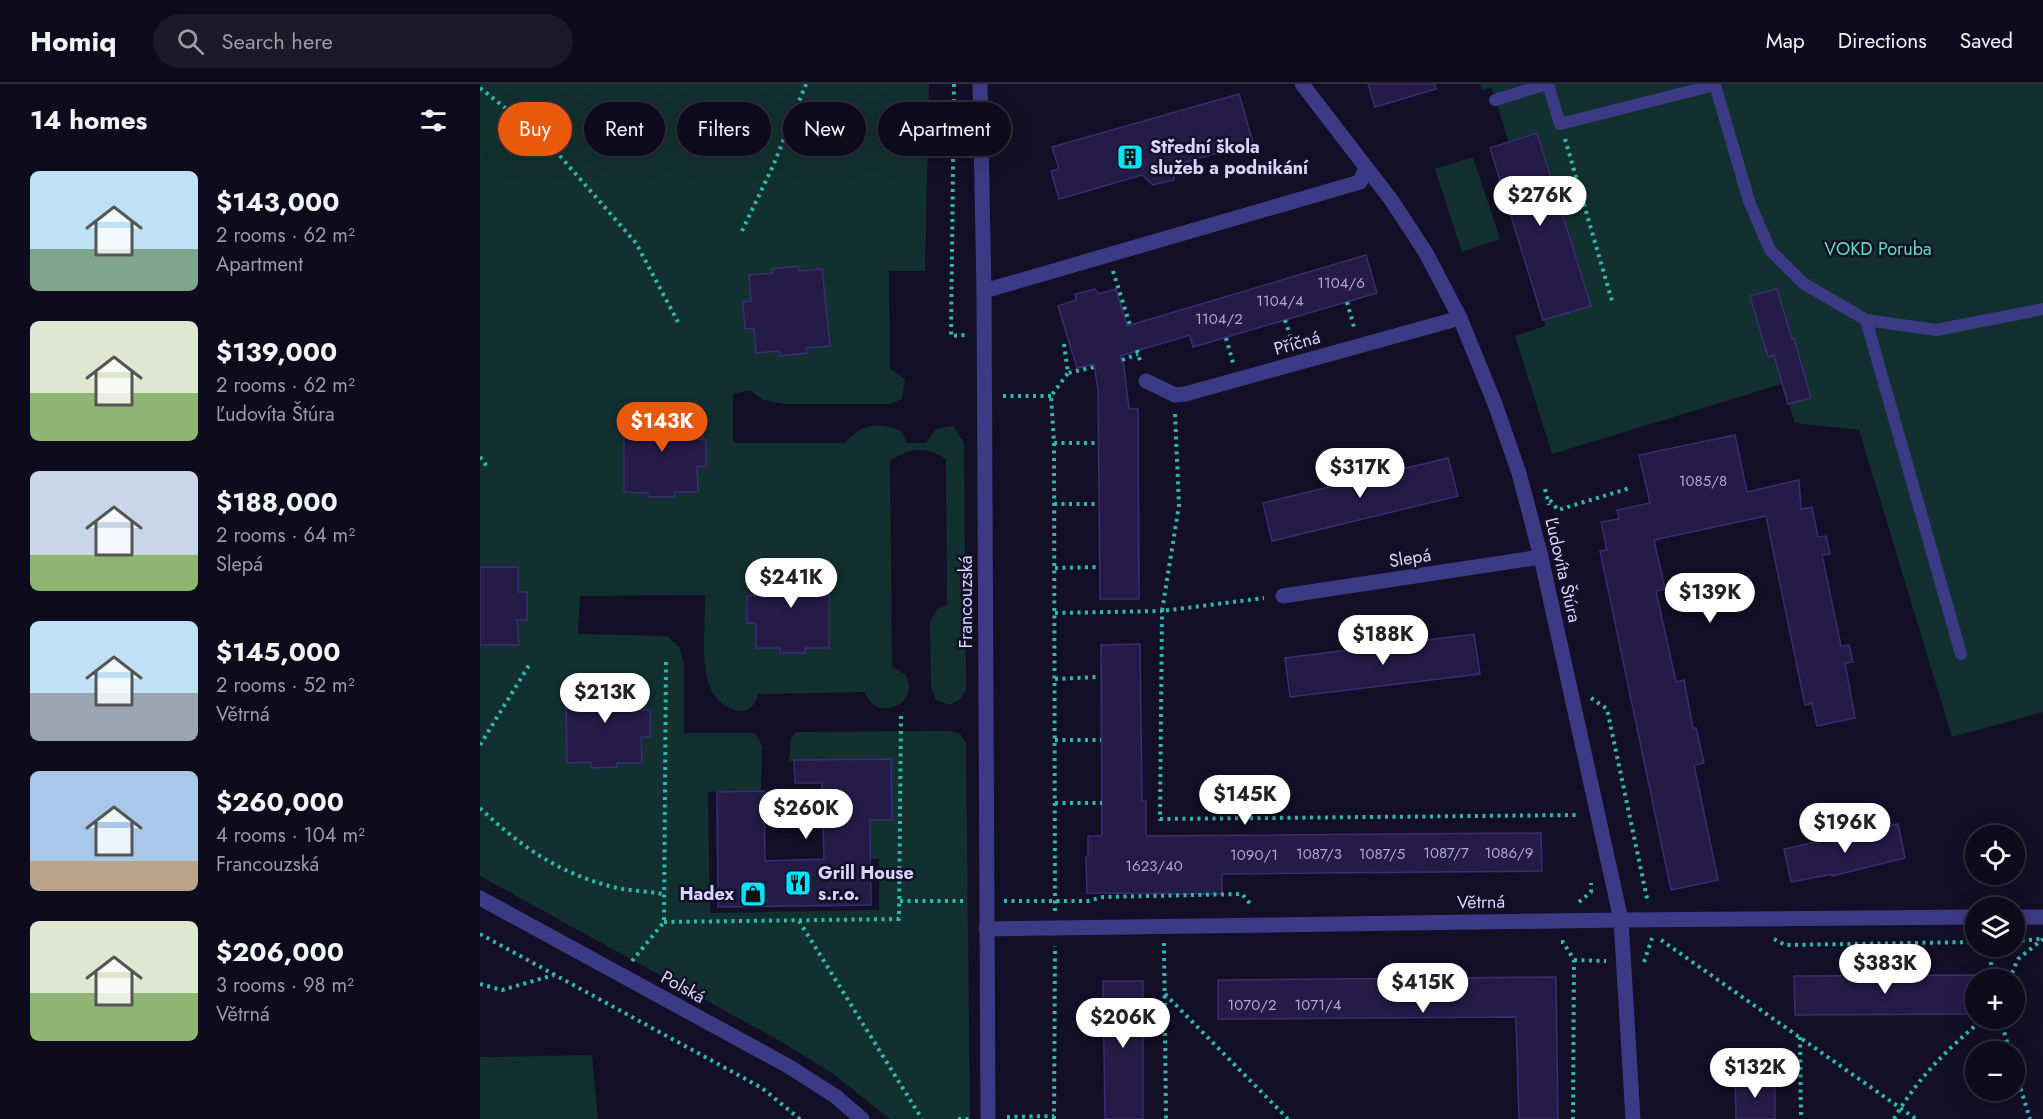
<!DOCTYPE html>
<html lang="en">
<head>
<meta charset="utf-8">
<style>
	:root { --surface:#0e0b1c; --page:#1c1929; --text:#f1f3f6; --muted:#9b9ba3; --line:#2e2b3b; --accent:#ea580c }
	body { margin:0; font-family:Jost,sans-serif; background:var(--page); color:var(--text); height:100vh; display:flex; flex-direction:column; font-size:22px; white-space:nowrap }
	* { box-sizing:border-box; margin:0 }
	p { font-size:20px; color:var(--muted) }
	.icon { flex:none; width:33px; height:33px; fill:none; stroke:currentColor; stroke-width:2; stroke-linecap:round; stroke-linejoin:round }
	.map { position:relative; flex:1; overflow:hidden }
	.panel { display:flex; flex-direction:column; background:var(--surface); width:480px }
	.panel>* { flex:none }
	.hud { position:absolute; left:18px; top:18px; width:570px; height:54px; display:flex; gap:12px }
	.controls { position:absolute; left:1485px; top:741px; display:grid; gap:12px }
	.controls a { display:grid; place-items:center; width:60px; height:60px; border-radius:50%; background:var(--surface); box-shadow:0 6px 24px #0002,0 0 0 2px var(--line); font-size:30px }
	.price { position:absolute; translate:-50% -51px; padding:0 14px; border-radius:21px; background:#fff; color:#222; font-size:20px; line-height:39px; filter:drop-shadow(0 2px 3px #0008) }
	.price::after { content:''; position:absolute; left:50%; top:36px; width:18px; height:14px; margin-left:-9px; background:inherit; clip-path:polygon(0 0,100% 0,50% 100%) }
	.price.selected { background:var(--accent); color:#fff }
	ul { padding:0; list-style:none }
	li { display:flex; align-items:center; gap:18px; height:150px; padding:0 30px }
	li span { display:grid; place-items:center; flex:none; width:168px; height:120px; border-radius:9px; color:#555 }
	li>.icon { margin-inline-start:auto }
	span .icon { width:72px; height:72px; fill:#fffc; stroke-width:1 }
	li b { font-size:26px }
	h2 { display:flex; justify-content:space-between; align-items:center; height:72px; padding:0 30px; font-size:26px }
	.pill { padding:0 21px; border-radius:27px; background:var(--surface); box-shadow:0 6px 24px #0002,0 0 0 2px var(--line); font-size:21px; line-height:54px }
	.pill.selected { background:var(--accent); color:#fff }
	header { display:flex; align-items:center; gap:36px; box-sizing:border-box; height:84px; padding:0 30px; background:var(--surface); border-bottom:2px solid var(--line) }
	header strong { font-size:28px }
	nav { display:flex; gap:33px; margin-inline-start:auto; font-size:21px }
	.search { width:420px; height:54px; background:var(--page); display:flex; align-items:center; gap:15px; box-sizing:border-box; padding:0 21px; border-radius:33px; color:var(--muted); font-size:22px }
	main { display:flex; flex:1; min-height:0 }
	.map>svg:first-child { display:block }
</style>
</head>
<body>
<header>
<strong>Homiq</strong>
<div class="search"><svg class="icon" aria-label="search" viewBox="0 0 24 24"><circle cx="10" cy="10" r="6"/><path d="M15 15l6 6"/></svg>Search here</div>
<nav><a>Map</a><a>Directions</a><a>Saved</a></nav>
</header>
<main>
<section class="panel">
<h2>14 homes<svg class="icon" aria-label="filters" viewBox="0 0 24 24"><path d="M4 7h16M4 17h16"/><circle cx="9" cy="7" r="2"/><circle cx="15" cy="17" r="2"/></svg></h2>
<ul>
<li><span style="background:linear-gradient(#bfe0f5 65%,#7fa58c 0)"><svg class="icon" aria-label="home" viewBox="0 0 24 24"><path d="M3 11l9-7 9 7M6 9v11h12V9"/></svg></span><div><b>$143,000</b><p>2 rooms · 62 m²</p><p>Apartment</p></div></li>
<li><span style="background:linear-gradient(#dfe7d0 60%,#8fb573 0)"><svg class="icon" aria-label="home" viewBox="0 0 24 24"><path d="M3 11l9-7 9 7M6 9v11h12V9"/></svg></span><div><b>$139,000</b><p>2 rooms · 62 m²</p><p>Ľudovíta Štúra</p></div></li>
<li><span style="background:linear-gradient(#c9d6e8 70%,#8fb573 0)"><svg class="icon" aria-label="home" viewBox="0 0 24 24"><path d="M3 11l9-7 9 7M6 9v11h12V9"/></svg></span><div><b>$188,000</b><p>2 rooms · 64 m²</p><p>Slepá</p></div></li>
<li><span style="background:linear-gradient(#bfe0f5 60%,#9aa5b1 0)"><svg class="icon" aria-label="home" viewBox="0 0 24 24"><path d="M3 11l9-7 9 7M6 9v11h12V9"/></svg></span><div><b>$145,000</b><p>2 rooms · 52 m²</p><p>Větrná</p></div></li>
<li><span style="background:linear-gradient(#a9c7e8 75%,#b9a48a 0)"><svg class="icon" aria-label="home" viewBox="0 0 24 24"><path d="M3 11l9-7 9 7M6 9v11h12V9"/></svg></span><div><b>$260,000</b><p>4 rooms · 104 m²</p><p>Francouzská</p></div></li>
<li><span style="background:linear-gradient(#dfe7d0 60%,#8fb573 0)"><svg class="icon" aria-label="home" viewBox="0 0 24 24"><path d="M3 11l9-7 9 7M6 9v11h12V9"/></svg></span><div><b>$206,000</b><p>3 rooms · 98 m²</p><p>Větrná</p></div></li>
</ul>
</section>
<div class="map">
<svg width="1563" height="1035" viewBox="0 0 1563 1035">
	<rect width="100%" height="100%" fill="#130f26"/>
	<!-- green -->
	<g fill="#12302f">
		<path d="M0 0H449L445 187H409L410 285 425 295 422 315 410 320H305L283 316 270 306 253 310V359H364C382 340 398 337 422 347L427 359H446L456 345 473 342 484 359 486 605 481 615 469 621 456 616 451 604 450 538 457 525 467 521 466 375C445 362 431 363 410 377L412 583 425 590C427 594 429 600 429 604 428 621 405 630 393 620 389 618 387 612 385 608L278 610C276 618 273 624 264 627 259 628 255 626 250 624 213 609 227 544 225 511L100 512 98 550 187 552 200 564 204 580V649H275L282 662 281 707 228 708 230 829 399 826V775H390V736H412L411 675 309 677 311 654 316 648 468 647 479 649 486 659 490 1035H410L352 989 300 957 0 792Z"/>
		<path d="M1000 0H1563V628L1472 653 1379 346 1315 339 1302 300 1072 370 1035 252 1065 242V236L1011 64 1029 59 1012 4 1002 6Z"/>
		<path d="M993 73 1020 155 982 168 955 85Z"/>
		<path d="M112 971 118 1035H0V973Z"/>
	</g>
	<!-- building -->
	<g fill="#241b47" stroke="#3b2d73" stroke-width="1.5">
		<path d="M888 0H955L956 5 895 23Z"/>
		<path d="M759 10 773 59 695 81 694 96 673 101 662 91 579 115 571 87 579 85 572 63Z"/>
		<path d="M1057 49 1111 222 1063 236 1010 64Z"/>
		<path d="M886 171 897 209 713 263 710 251 640 272 644 282 649 325H658L659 515H620L618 307 614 280 597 284 578 222 596 216 595 210 615 205 618 210 636 205 647 242Z"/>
		<path d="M318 182 319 187 342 185 350 262 326 264V269L300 272V267L276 269 274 244 265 245 263 218 271 217 269 191 293 189 292 185Z"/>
		<path d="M1297 205 1312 255 1314 254 1331 314 1308 320 1294 271 1288 273 1270 212Z"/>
		<path d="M168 324 193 325 194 329H217L218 355 226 356V382L217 383 218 408H194V413H168V409L144 408V329H168Z"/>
		<path d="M1255 351 1267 408 1319 396 1321 425 1332 423 1338 453 1346 452 1350 470 1342 471 1361 562 1369 561 1373 578 1365 579 1375 634 1337 642 1332 619 1325 621 1286 432 1174 456 1185 505 1176 507 1196 598 1204 596 1213 644H1216L1224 679 1214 681 1238 796 1191 806 1120 467 1127 466 1121 438 1139 435 1137 426 1170 419 1159 371Z"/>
		<path d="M968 374 978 412 792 457 783 419Z"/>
		<path d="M299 481H325V486H349V564H325V569H300V564H276V539H267V512L275 511V486H299Z"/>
		<path d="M0 483H38V508H47V536H37L39 561H0Z"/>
		<path d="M994 550 1000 590 810 613 805 574Z"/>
		<path d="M660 560 662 717H666V752L1061 749 1062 787 742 790V810L607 809 606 773H608V752H622L621 561Z"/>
		<path d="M111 596H137L138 601 161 600 160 626H170V653H161L162 679H137V683L111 684V678L87 679 86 601H110Z"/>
		<path d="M411 675 412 736H390L391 821 238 823 237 708 284 707 285 777 344 775 342 699H315L314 676Z"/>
		<path d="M1418 740 1425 774 1352 792V790L1311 798 1304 765Z"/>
		<path d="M1496 891V930L1315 931 1314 892Z"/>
		<path d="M1076 893 1078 1035H1039L1036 933 738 935V896Z"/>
		<path d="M623 897H663V1035H625Z"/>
		<path d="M1255 995H1295V1035H1256Z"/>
	</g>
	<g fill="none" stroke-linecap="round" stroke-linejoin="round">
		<!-- path -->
		<g stroke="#2fb8b0" stroke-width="4" stroke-dasharray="3 4.5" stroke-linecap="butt">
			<path d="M474 0 471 252 485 251"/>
			<path d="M0 4 66 56 156 159 198 238"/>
			<path d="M1085 55 1132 217"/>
			<path d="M262 147 293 82 326 0"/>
			<path d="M633 187 650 241"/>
			<path d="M867 218 874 243"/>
			<path d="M805 236 813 261"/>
			<path d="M746 254 753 279"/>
			<path d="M584 260 588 289 614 283"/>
			<path d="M657 266 661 280"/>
			<path d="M642 276 658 270"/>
			<path d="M523 312H571"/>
			<path d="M695 330 699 421 682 527 784 514"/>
			<path d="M574 359H619"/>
			<path d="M0 373 9 385"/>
			<path d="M1065 405 1069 421"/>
			<path d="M1070 416 1078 426 1150 404"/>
			<path d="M574 420H617"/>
			<path d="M575 484 620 483"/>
			<path d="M575 529 682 527 680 735 1099 731"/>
			<path d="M575 595 618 593"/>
			<path d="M1111 614 1127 625 1168 819"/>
			<path d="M575 656H621"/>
			<path d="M0 661 51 578"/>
			<path d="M575 719H622"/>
			<path d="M0 724C40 762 78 789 133 803 149 807 167 807 183 810"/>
			<path d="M420 817H487"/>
			<path d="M524 817H608L623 813 762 810 772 822"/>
			<path d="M1099 818 1111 808V799"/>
			<path d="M575 827 574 359 571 312 588 289"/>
			<path d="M319 837 442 1035"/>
			<path d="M184 838 419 835 421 632"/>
			<path d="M0 850 282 1004 320 1035"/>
			<path d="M1294 855 1305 861 1496 858"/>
			<path d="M1181 856 1436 1035"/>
			<path d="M1534 857 1561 855"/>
			<path d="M1081 858H1083L1094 876 1093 1035"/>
			<path d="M684 859 686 1035"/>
			<path d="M1094 876 1126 877"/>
			<path d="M152 877 184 838 186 575"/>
			<path d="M1164 878 1172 854"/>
			<path d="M1513 896 1511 880 1514 862"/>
			<path d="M1529 896 1538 875 1563 855"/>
			<path d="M0 900 22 906 74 891"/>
			<path d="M685 910 808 1035"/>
			<path d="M1520 934 1530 968"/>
			<path d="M1320 953 1321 1035"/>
			<path d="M1534 983 1550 1035"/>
			<path d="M527 1033 574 1032"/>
			<path d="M478 1035H490"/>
			<path d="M574 1035 575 862"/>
			<path d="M1414 1035C1438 993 1468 965 1504 934"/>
		</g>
		<!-- service -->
		<g stroke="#3d3a85" stroke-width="12">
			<path d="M1068 0 1080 40 1235 1 1269 117 1290 166 1323 199 1386 236 1456 246 1563 225"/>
			<path d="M1015 16 1067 0"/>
			<path d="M1386 236 1481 570"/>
		</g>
		<!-- minor -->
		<g stroke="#3d3a85" stroke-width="15">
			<path d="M500 0 504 207 508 1035"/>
			<path d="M822 0 912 117 946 169 980 234 1015 320 1039 389 1061 473 1141 836 1153 1035"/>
			<path d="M504 207 880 98 886 84"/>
			<path d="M666 297 695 311 705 310 980 234"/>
			<path d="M803 512 1061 473"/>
			<path d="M0 814 308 982 355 1012 382 1035"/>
			<path d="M1534 833H1563"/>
			<path d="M506 845 1141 836 1496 833"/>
		</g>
	</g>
	<!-- icons -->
	<defs>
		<symbol id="building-square" viewBox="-11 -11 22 22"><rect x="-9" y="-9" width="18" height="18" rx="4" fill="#00e5ff" stroke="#130f26"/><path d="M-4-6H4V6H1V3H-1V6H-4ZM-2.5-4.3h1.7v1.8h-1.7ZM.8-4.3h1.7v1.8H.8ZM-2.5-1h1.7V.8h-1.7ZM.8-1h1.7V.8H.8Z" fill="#111"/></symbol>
		<symbol id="restaurant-square" viewBox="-11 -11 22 22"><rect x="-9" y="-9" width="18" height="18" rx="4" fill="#00e5ff" stroke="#130f26"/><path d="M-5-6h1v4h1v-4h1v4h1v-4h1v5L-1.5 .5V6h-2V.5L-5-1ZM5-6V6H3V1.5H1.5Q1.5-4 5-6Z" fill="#111"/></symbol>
		<symbol id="shop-square" viewBox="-11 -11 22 22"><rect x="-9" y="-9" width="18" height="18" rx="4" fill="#00e5ff" stroke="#130f26"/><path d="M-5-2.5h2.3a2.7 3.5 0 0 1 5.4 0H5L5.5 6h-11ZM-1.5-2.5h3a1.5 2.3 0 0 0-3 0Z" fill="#111"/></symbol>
	</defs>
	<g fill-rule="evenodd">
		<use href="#building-square" x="635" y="58" width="30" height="30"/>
		<use href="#restaurant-square" x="303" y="784" width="30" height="30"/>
		<use href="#shop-square" x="258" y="795" width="30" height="30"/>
	</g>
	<g text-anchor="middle" stroke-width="5" stroke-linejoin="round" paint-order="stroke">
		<!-- number labels -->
		<g font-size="15" fill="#aca6d1">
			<text x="861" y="204">1104/6</text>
			<text x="800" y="222">1104/4</text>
			<text x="739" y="240">1104/2</text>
			<text x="1223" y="402">1085/8</text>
			<text x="966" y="774">1087/7</text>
			<text x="1029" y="774">1086/9</text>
			<text x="839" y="775">1087/3</text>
			<text x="902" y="775">1087/5</text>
			<text x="774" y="776">1090/1</text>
			<text x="674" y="787">1623/40</text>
			<text x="772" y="926">1070/2</text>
			<text x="838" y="926">1071/4</text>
		</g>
		<!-- poi labels -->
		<g font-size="18" font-weight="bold" fill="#d9d4ff" stroke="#130f26" text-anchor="start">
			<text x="670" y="69">Střední škola<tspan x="670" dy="21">služeb a podnikání</tspan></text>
			<text x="338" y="795">Grill House<tspan x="338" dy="21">s.r.o.</tspan></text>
			<text x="254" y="816" text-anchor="end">Hadex</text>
		</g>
		<!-- park labels -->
		<g font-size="18" fill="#5fe0c0" stroke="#130f26">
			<text x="1398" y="171">VOKD Poruba</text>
		</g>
		<!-- street labels -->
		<g font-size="18" fill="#d9d4ff" stroke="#130f26">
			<text transform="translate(817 259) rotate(-16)" y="6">Příčná</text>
			<text transform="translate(930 474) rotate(-9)" y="6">Slepá</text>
			<text transform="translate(1083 486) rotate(77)" y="6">Ľudovíta Štúra</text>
			<text transform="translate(486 518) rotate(-90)" y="6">Francouzská</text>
			<text transform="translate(1001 818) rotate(-1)" y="6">Větrná</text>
			<text transform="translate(203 903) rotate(29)" y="6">Polská</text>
		</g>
	</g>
</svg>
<div class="controls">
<a><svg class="icon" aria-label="locate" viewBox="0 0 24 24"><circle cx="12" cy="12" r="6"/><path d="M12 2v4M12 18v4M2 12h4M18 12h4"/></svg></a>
<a><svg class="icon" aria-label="layers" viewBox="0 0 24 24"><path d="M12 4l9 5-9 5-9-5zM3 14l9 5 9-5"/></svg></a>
<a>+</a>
<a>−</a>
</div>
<b class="price" style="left:1060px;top:143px">$276K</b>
<b class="price selected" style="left:182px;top:369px">$143K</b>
<b class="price" style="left:880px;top:415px">$317K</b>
<b class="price" style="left:311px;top:525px">$241K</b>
<b class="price" style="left:1230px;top:540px">$139K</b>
<b class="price" style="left:903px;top:582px">$188K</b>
<b class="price" style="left:125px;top:640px">$213K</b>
<b class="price" style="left:765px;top:742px">$145K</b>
<b class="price" style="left:326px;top:756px">$260K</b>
<b class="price" style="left:1365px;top:770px">$196K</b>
<b class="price" style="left:1405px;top:911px">$383K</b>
<b class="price" style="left:943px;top:930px">$415K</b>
<b class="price" style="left:643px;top:965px">$206K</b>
<b class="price" style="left:1275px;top:1015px">$132K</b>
<div class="hud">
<a class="pill selected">Buy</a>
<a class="pill">Rent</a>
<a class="pill">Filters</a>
<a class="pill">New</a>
<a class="pill">Apartment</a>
</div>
</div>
</main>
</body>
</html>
